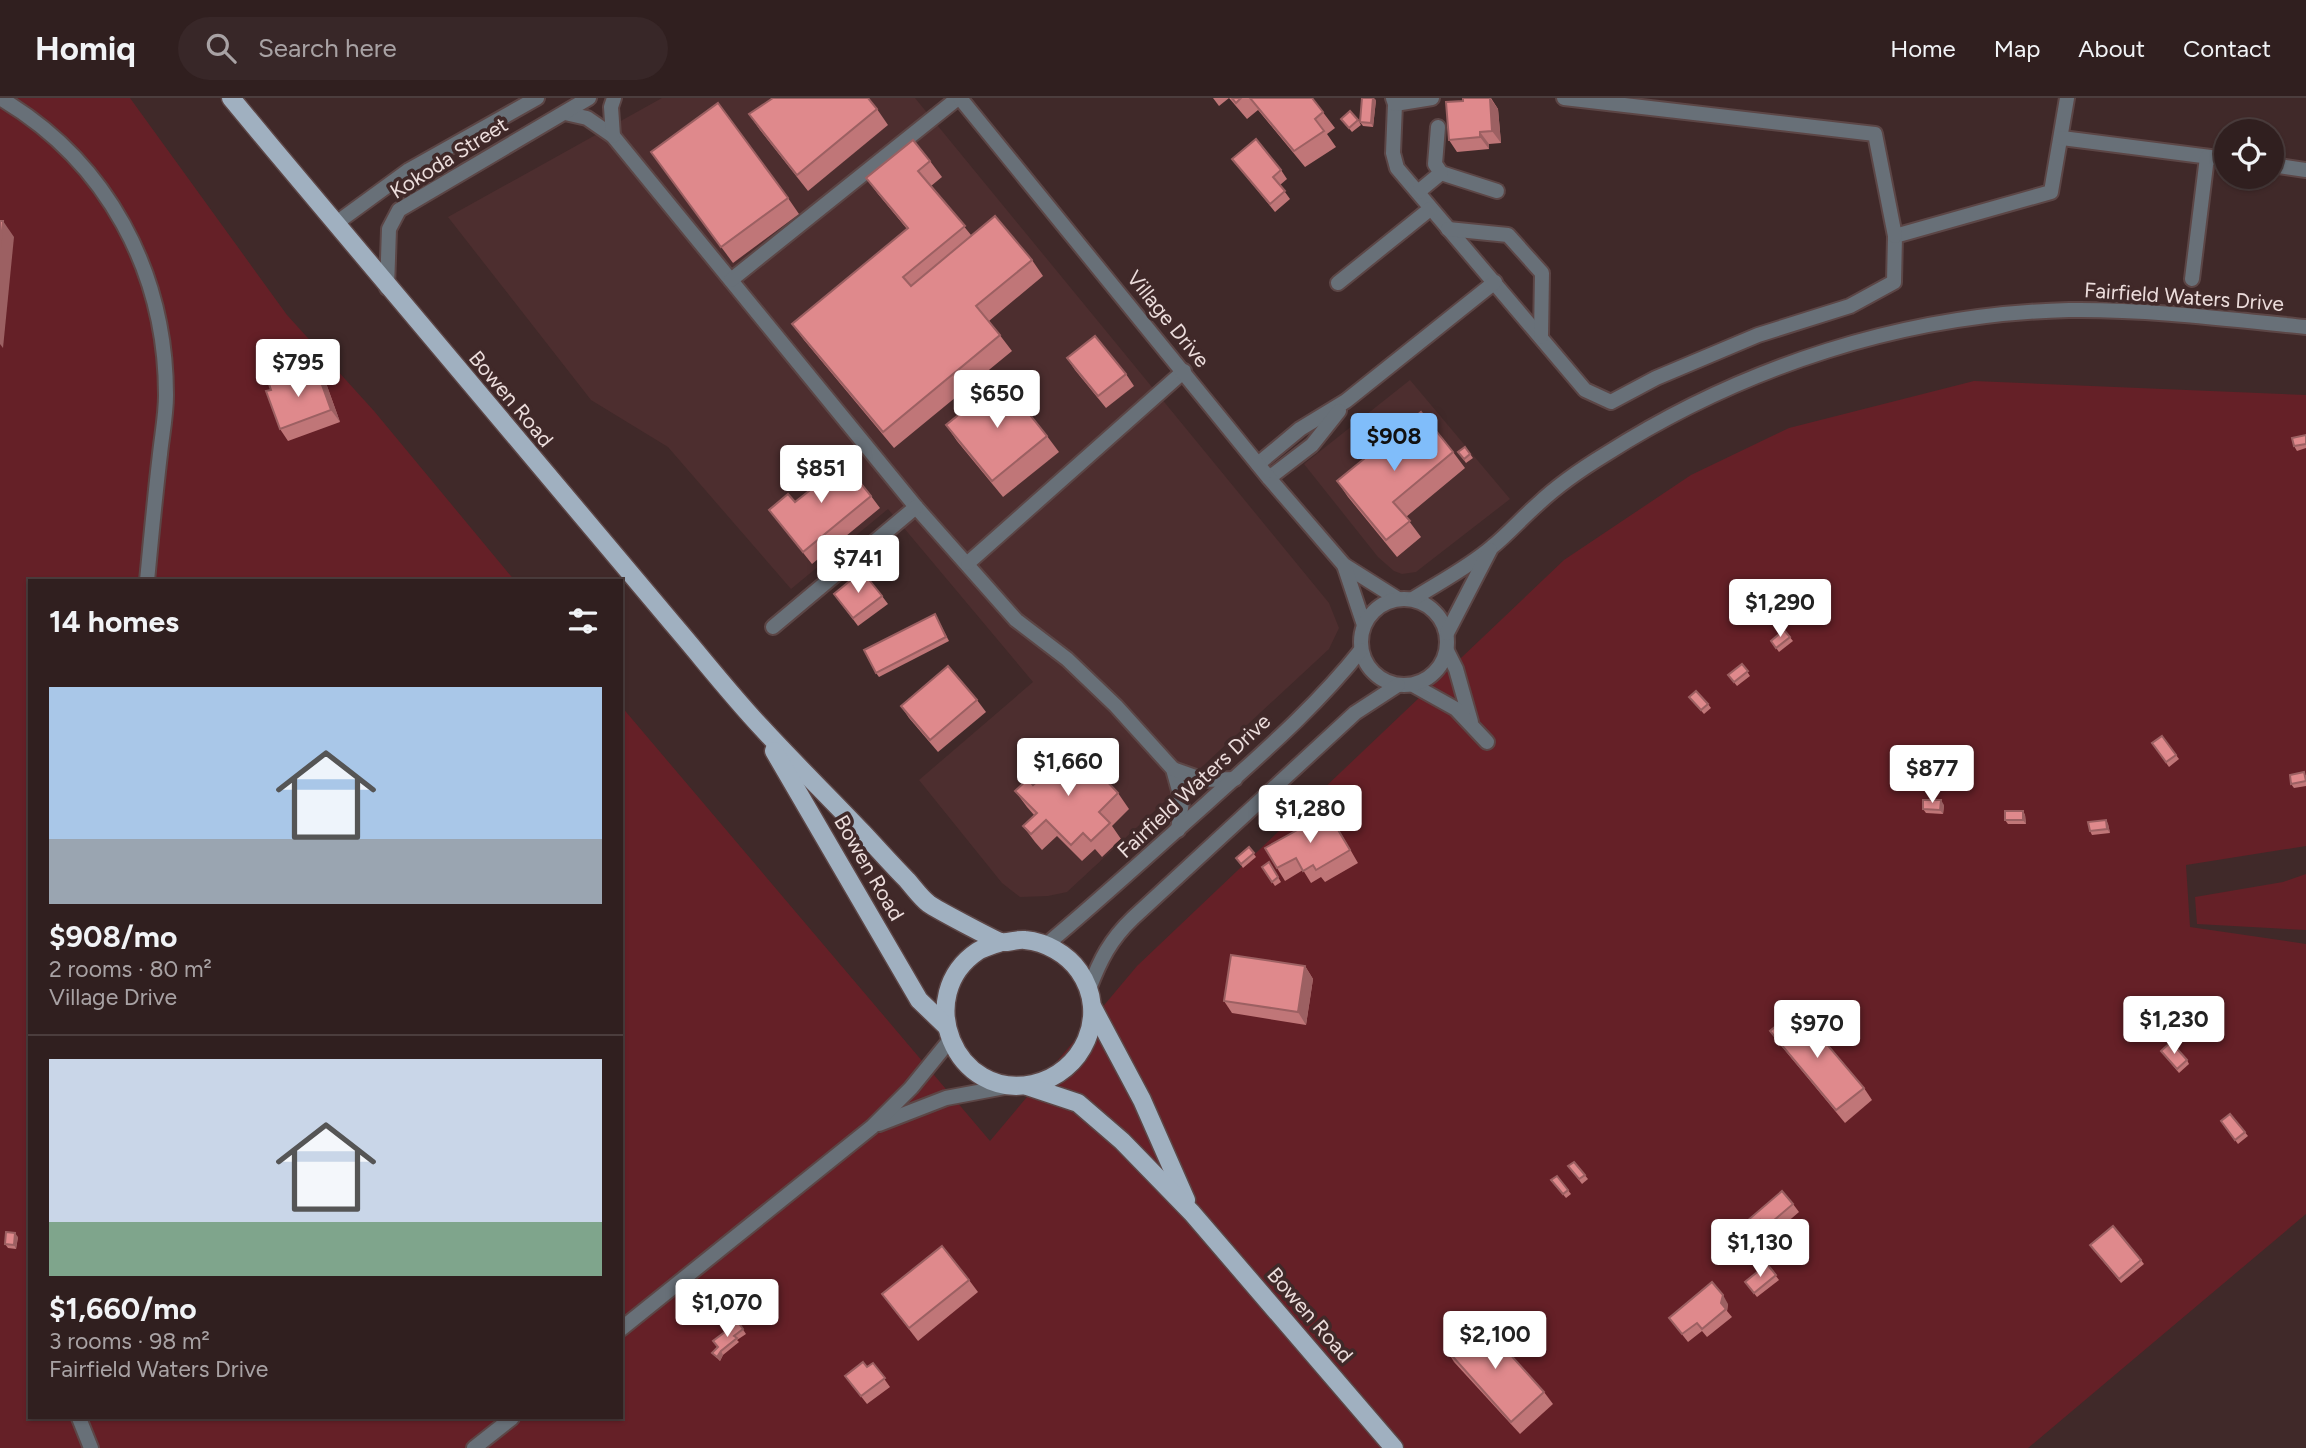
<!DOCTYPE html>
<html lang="en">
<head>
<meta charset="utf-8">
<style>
	:root { --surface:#301f1f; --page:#382728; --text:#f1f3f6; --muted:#a8a2a4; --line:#4b3d3d; --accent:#80bdfa }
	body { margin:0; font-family:Figtree,sans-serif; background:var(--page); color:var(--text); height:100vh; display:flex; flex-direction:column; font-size:26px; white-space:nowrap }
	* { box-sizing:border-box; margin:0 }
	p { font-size:23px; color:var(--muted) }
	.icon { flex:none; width:38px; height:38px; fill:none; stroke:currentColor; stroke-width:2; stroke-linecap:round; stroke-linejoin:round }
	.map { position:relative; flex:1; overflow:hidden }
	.details { position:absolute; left:28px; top:481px; width:595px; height:840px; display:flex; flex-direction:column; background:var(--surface); border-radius:0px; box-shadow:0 2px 5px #0004,0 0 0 2px var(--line) }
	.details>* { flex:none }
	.controls { position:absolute; left:2214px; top:21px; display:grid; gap:14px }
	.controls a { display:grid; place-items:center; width:70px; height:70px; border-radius:50%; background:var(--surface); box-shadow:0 2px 5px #0004,0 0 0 2px var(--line); font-size:35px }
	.price { position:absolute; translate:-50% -60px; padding:0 16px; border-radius:7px; background:#fff; color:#222; font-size:23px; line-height:46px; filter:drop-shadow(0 2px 4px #0008) }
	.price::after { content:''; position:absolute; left:50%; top:42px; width:21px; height:16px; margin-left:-10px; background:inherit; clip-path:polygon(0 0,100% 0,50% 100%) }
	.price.selected { background:var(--accent); color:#111 }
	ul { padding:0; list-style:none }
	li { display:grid; align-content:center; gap:14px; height:371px; padding:0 21px }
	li+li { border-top:2px solid var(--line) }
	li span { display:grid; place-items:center; height:217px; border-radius:0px; color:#555 }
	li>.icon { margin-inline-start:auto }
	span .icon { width:126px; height:126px; fill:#fffc; stroke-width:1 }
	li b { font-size:30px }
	h2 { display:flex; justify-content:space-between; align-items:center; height:84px; padding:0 21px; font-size:30px }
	header { display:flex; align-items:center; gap:42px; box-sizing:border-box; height:98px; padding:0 35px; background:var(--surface); border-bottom:2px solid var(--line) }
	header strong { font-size:33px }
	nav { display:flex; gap:38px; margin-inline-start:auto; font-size:24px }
	.search { width:490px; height:63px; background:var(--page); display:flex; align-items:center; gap:18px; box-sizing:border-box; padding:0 24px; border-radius:38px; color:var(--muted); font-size:26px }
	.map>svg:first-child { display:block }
</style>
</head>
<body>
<header>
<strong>Homiq</strong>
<div class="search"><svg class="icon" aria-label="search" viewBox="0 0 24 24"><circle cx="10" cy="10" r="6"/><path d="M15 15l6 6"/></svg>Search here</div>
<nav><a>Home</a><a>Map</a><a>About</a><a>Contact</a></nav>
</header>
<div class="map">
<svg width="2306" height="1350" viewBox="0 0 2306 1350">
	<rect width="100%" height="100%" fill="#402929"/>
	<!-- built -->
	<g fill="#4d2e2f">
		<path d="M662 0H915L1329 505 1339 530 1329 551 1067 794 1048 798 1020 799 1002 785 919 682 1033 584 888 411 791 491 668 349 591 302 448 119Z"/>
		<path d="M1410 282 1510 401 1421 470 1416 474 1402 476 1394 473 1378 459 1304 366Z"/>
	</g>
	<!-- green -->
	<g fill="#652027">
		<path d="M0 0H130L287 217 374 313 515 483H30V1320H621V608L990 1043 1137 868 1564 462 1691 377 1789 330 1974 283 2306 297V748L2186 767 2190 829 2306 846V1116L2028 1350H0Z"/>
		<path d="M2306 776V832L2197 826 2195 799 2283 784Z"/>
	</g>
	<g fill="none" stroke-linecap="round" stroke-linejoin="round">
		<defs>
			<g id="minor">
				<path d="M0 0C107 63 166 174 166 297 166 317 162 337 160 356 155 398 151 441 147 483"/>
				<path d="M1393 0 1395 6 1393 55 1397 70 1585 292 1611 304 1656 280 1758 237 1850 208 1894 184 1895 138 2051 94 2067 0"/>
				<path d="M1564 0 1875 36 1895 138"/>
				<path d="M1395 6 1432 0"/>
				<path d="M565 15 587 20 613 38 916 409 1016 522 1067 561 1116 608 1173 671 1182 703 1178 732"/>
				<path d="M613 38 611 9 614 0"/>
				<path d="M2062 40 2226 61"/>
				<path d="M2272 67 2306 72"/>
				<path d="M1441 75 1497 93"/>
				<path d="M1418 94 1441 75 1435 66 1438 29"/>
				<path d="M1448 131 1508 137 1542 175 1541 239"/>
				<path d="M2192 181 2207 59"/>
				<path d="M731 182 958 0"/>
				<path d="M1338 185 1430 111"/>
				<path d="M1258 366 1300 331 1346 303 1495 184"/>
				<path d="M1269 380 1312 347 1339 313"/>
				<path d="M968 465 1184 273"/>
				<path d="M773 529 916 409"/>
				<path d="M1447 553 1456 571 1471 624"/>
				<path d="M1413 587 1456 611 1487 644"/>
				<path d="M1173 671 1204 682 1235 681"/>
				<path d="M879 1026 946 1000 1010 988"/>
				<path d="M621 1231 872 1029 911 990 950 942"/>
				<path d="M79 1320 91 1350"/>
				<path d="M474 1350 512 1320"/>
			</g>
			<g id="tertiary">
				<path d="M960 0 1269 380 1344 467 1398 501"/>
				<path d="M335 126 409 72 537 0"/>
				<path d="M387 190 389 131 399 112 589 0"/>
				<path d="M1344 467 1364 527"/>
				<circle cx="1404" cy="544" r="43"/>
				<path d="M1413 501C1438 485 1469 469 1492 449 1508 436 1522 420 1538 406 1558 387 1583 370 1606 356 1744 268 1905 216 2069 212 2148 211 2227 221 2306 229"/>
				<path d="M1447 535 1490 452"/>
				<path d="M1046 847C1101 801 1153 753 1206 706 1260 657 1316 609 1361 552"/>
				<path d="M1089 891C1100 862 1110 842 1133 820L1355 615 1398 587"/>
			</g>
			<g id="primary">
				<path d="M231 0C377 176 524 351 673 526 703 561 731 597 762 630 795 666 830 700 863 735 878 751 892 767 907 782 914 790 921 800 929 806 936 811 994 842 1001 844 1008 845 1017 841 1025 842 1046 844 1067 856 1079 873 1110 917 1083 975 1033 986 955 1003 912 897 978 853 985 849 993 847 1001 844"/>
				<path d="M774 653 919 902 946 928"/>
				<path d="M1093 910 1142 1002 1186 1102"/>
				<path d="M1027 988 1078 1005 1122 1043 1192 1115 1394 1350"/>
			</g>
		</defs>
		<!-- minor casing -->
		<use href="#minor" stroke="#5c4646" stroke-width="18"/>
		<!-- tertiary casing -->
		<use href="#tertiary" stroke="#5c4646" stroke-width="18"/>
		<!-- primary casing -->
		<use href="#primary" stroke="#5c4646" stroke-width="21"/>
		<!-- minor -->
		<use href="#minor" stroke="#687078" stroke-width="14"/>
		<!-- tertiary -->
		<use href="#tertiary" stroke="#687078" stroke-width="14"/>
		<!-- primary -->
		<use href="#primary" stroke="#a0b0c0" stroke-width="18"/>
	</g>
	<!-- wall -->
	<g fill="#c07678">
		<path d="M1213 0H1229L1219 8Z"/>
		<path d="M1229 0H1312L1335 30 1327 36 1336 49 1305 69 1258 12 1247 21Z"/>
		<path d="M1463 0H1491L1498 11 1501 45 1489 46V51L1457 54 1449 42 1463 3Z"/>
		<path d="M1376 2 1373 29 1363 28 1360 24Z"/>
		<path d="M877 11 888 27 808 93 760 32 749 16Z"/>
		<path d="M1341 21 1358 22 1361 27 1352 34Z"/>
		<path d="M651 54 788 100 799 116 733 165Z"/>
		<path d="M1232 61 1281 72 1287 81 1280 87 1290 101 1275 114Z"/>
		<path d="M930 63 942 79 931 88 971 137 1032 162 1043 178 989 223 1012 253 894 350 804 242 792 226 907 131 878 96 866 80Z"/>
		<path d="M1067 260 1126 276 1134 288 1106 310 1075 272Z"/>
		<path d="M317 273 326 285 340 324 288 343 280 331 271 292 300 275 303 279Z"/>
		<path d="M946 327 1047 338 1059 354 1003 399 957 343Z"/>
		<path d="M2306 337V350L2297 353 2294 348Z"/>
		<path d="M1381 347 1453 354 1465 370 1406 419 1421 439 1397 459 1348 399 1337 383 1369 357 1364 350Z"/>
		<path d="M1465 349 1473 360 1466 365 1458 354Z"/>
		<path d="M817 373 871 398 880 410 812 466 769 412 795 404 823 381Z"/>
		<path d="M834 496 882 498 888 506 858 528Z"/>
		<path d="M935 516 949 543 879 579 876 575Z"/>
		<path d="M1784 532 1793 543 1779 554 1771 543Z"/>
		<path d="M1742 566 1750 578 1737 588 1728 577Z"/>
		<path d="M1689 599 1708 606 1711 610 1704 616Z"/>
		<path d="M977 602 986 614 938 654 909 620 901 608Z"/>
		<path d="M2162 638 2179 661 2169 669 2152 645Z"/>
		<path d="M1069 665 1082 668 1118 695 1129 711 1112 728 1121 741 1102 759 1095 751 1082 763 1057 738 1042 752 1035 744 1023 728 1034 717 1027 709 1015 693 1033 687Z"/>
		<path d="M2306 677V688L2294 690 2291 686Z"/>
		<path d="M1944 707 1943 716 1926 715 1923 711Z"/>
		<path d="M2023 713 2025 717 2026 726H2008L2005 722Z"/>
		<path d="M1328 715 1336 727 1358 765 1325 784 1321 779 1311 785 1303 772 1285 783 1277 770Z"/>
		<path d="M2106 722 2108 726 2110 735 2092 737 2090 733Z"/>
		<path d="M1249 749 1256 759 1243 770 1236 760Z"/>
		<path d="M1269 764 1281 784 1275 788 1262 769Z"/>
		<path d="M1305 868 1313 881 1306 927 1232 915 1224 903Z"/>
		<path d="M1770 933 1864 990 1872 1002 1845 1025 1779 945Z"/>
		<path d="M2161 953 2187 962 2189 966 2179 975Z"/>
		<path d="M2230 1016 2248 1038 2238 1046 2221 1023Z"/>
		<path d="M1574 1064 1588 1081 1582 1086 1568 1068Z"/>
		<path d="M1557 1078 1571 1096 1566 1100 1551 1082Z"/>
		<path d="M1793 1106 1799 1114 1772 1137 1766 1131 1758 1138 1747 1123Z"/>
		<path d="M18 1139 16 1151 8 1150 5 1146Z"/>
		<path d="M2093 1151 2141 1162 2144 1166 2121 1185Z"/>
		<path d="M1767 1166 1779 1182 1757 1199 1745 1184Z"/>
		<path d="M969 1182 978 1194 918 1243 882 1196Z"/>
		<path d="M1728 1206 1727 1213 1732 1219 1707 1239 1702 1233 1688 1244 1669 1220Z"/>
		<path d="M738 1224 746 1236 737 1242 739 1244 723 1257 720 1263 712 1255Z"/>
		<path d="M1446 1251 1544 1294 1553 1306 1520 1336 1454 1264Z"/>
		<path d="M873 1265 890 1289 867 1306 845 1278 867 1269Z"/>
	</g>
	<!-- shaded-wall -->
	<g fill="#9c6062">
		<path d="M1373 0H1374L1376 2 1373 29 1371 25Z"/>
		<path d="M1490 0 1498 11 1501 45 1492 33Z"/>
		<path d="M1480 34 1489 46V51L1480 39Z"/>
		<path d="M3 123 14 139 3 250 0 246V150Z"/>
		<path d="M317 273 326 285 340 324 331 312Z"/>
		<path d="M1941 702 1944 707 1943 716 1940 712Z"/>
		<path d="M2023 713 2025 717 2026 726 2023 722Z"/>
		<path d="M2106 722 2108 726 2110 735 2107 731Z"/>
		<path d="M1305 868 1313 881 1306 927 1298 914Z"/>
		<path d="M15 1135 18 1139 16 1151 14 1147Z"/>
		<path d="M1723 1197 1728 1206 1727 1213 1721 1205Z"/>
		<path d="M721 1253 723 1257 720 1263 717 1259Z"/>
	</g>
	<!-- building -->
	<g fill="#df898c" stroke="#9c6062" stroke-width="2">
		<path d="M773 0H868L877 11 797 77 749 16Z"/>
		<path d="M1232 0H1241L1236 5Z"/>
		<path d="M1250 0H1312L1323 14 1315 21 1324 33 1294 53Z"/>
		<path d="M1362 0H1373L1371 25 1360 24Z"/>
		<path d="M1463 0H1490L1492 33 1480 34V39L1449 42 1446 4 1463 3Z"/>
		<path d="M718 5 788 100 721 149 651 54Z"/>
		<path d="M1350 13 1358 22 1349 30 1341 21Z"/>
		<path d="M1256 41 1281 72 1273 79 1285 93 1270 106 1232 61Z"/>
		<path d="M913 42 930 63 918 73 965 128 903 179 911 188 995 118 1032 162 976 208 1000 237 883 334 792 226 908 130 866 80Z"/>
		<path d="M0 123H3L0 150Z"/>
		<path d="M1095 238 1126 276 1098 298 1067 260Z"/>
		<path d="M317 273 331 312 280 331 266 293 271 292 269 286 300 275 302 279Z"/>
		<path d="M1002 282 1047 338 992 383 946 327Z"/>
		<path d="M1421 314 1453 354 1393 404 1410 423 1386 442 1337 383 1370 356 1364 350 1375 341 1381 347Z"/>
		<path d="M2306 337V346L2294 348 2292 340Z"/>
		<path d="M1465 349 1470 356 1464 361 1458 354Z"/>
		<path d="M838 357 871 398 803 454 769 412 788 396 795 404 824 381 817 373Z"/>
		<path d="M862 473 882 498 853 520 834 496Z"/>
		<path d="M935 516 946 539 876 575 864 552Z"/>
		<path d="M1784 532 1790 539 1776 550 1771 543Z"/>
		<path d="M1742 566 1748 573 1734 584 1728 577Z"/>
		<path d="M948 568 977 602 930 642 901 608Z"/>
		<path d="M1696 593 1708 606 1701 612 1689 599Z"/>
		<path d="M2162 638 2176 657 2166 664 2152 645Z"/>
		<path d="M1057 652 1069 665 1074 661 1082 668 1088 663 1118 695 1099 714 1110 725 1091 743 1083 735 1071 747 1046 722 1031 736 1023 728 1037 715 1015 693 1028 681 1033 687 1040 681 1035 673Z"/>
		<path d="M2304 674 2306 683 2291 686 2290 677Z"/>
		<path d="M1923 702H1941L1940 712 1923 711Z"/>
		<rect x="2005" y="713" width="18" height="9"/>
		<path d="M1328 715 1350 752 1316 772 1313 767 1303 773 1296 760 1277 770 1265 750Z"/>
		<path d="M2106 722 2107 731 2090 733 2088 724Z"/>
		<path d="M1249 749 1254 755 1241 766 1236 760Z"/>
		<path d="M1269 764 1278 779 1272 784 1262 769Z"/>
		<path d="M1231 857 1305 868 1298 914 1224 903Z"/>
		<path d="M1797 911 1864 990 1836 1012 1770 933Z"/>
		<path d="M2171 944 2187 962 2177 971 2161 953Z"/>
		<path d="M2230 1016 2245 1034 2235 1042 2221 1023Z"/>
		<path d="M1574 1064 1585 1077 1579 1081 1568 1068Z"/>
		<path d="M1557 1078 1568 1092 1563 1096 1551 1082Z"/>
		<path d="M1782 1093 1793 1106 1766 1129 1760 1122 1752 1129 1747 1123Z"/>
		<path d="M2113 1128 2141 1162 2119 1181 2090 1147Z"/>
		<path d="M6 1134 15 1135 14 1147 5 1146Z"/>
		<path d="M942 1148 969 1182 909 1230 882 1196Z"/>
		<path d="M1767 1166 1776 1177 1754 1195 1745 1184Z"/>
		<path d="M1712 1184 1723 1197 1721 1205 1726 1211 1702 1231 1697 1225 1682 1236 1669 1220Z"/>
		<path d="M738 1224 743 1231 734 1238 737 1240 721 1253 717 1259 712 1255 718 1249 713 1243Z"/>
		<path d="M1481 1224 1544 1294 1511 1324 1446 1251Z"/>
		<path d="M863 1264 867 1269 873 1265 885 1280 861 1298 845 1278Z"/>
	</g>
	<g text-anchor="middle" stroke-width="7" stroke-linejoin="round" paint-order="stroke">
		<!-- street labels -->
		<g font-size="21" fill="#ecdddc" stroke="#402929">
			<text transform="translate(449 60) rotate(-32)" y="7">Kokoda Street</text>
			<text transform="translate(2184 199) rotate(4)" y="7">Fairfield Waters Drive</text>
			<text transform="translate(1168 221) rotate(51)" y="7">Village Drive</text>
			<text transform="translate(511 301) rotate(50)" y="7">Bowen Road</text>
			<text transform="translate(1194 688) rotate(-43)" y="7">Fairfield Waters Drive</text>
			<text transform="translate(869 770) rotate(60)" y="7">Bowen Road</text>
			<text transform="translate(1310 1217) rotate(49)" y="7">Bowen Road</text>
		</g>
	</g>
</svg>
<div class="controls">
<a><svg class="icon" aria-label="locate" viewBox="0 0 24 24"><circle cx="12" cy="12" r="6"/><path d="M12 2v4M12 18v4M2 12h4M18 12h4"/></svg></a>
</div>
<b class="price" style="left:298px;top:301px">$795</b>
<b class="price" style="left:997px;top:332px">$650</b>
<b class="price selected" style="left:1394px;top:375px">$908</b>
<b class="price" style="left:821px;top:407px">$851</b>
<b class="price" style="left:858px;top:497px">$741</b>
<b class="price" style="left:1780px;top:541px">$1,290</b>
<b class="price" style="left:1068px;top:700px">$1,660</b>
<b class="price" style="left:1932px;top:707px">$877</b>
<b class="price" style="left:1310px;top:747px">$1,280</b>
<b class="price" style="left:2174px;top:958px">$1,230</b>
<b class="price" style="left:1817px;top:962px">$970</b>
<b class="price" style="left:1760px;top:1181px">$1,130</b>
<b class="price" style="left:727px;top:1241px">$1,070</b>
<b class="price" style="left:1495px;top:1273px">$2,100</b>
<section class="details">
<h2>14 homes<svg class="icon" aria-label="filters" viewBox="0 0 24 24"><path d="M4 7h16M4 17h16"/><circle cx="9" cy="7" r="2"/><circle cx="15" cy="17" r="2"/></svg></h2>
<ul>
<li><span style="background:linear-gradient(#a9c7e8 70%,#9aa5b1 0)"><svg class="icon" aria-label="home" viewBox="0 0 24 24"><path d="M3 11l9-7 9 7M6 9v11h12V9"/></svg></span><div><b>$908/mo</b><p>2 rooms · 80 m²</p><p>Village Drive</p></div></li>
<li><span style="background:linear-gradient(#c9d6e8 75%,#7fa58c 0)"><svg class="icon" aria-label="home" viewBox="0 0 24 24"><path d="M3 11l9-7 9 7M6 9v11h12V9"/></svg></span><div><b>$1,660/mo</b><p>3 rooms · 98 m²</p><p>Fairfield Waters Drive</p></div></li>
</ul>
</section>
</div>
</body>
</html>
